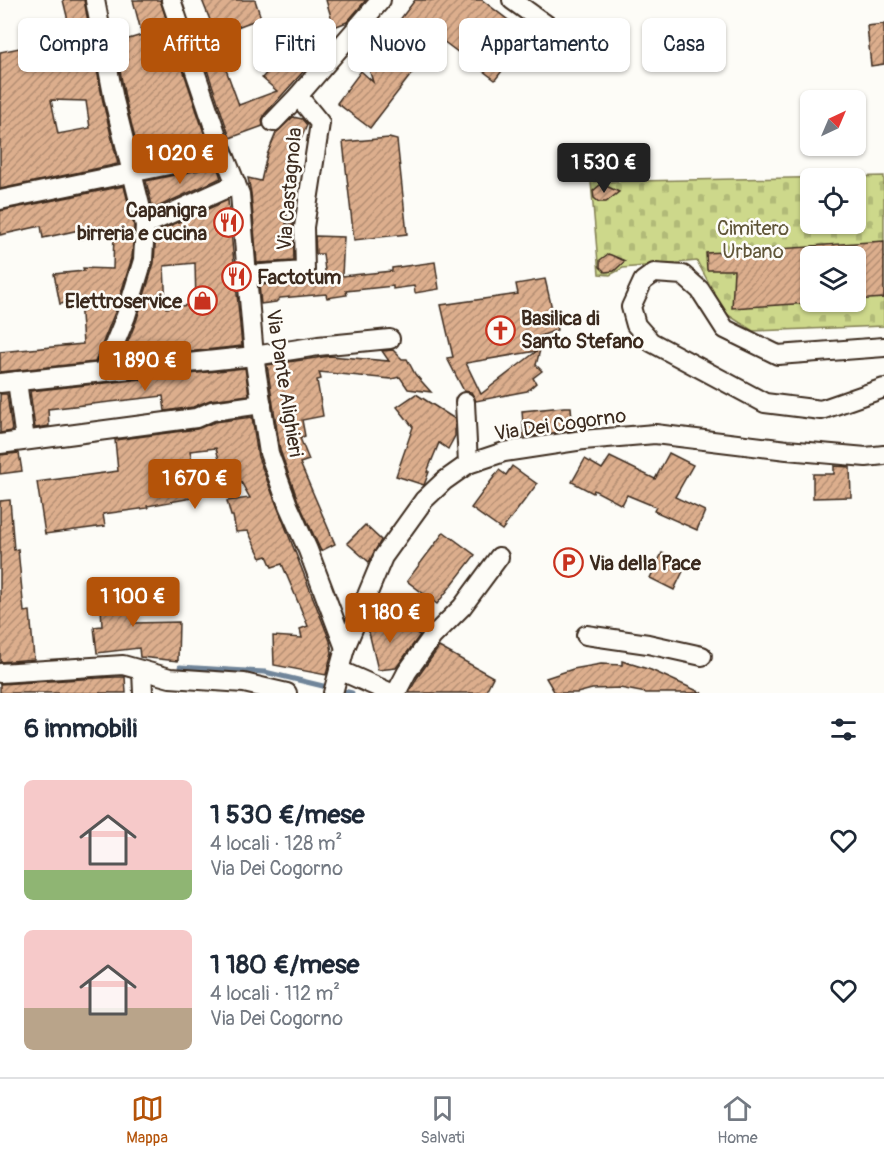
<!DOCTYPE html>
<html lang="it">
<head>
<meta charset="utf-8">
<style>
	:root { --surface:#fff; --page:#f2f2f3; --text:#1f2937; --muted:#747a83; --line:#e0e1e3; --accent:#b45309 }
	body { margin:0; font-family:Pangolin,sans-serif; background:var(--page); color:var(--text); height:100vh; display:flex; flex-direction:column; font-size:22px; white-space:nowrap }
	* { box-sizing:border-box; margin:0 }
	p { font-size:20px; color:var(--muted) }
	.icon { flex:none; width:33px; height:33px; fill:none; stroke:currentColor; stroke-width:2; stroke-linecap:round; stroke-linejoin:round }
	.map { position:relative; height:693px; overflow:hidden }
	.panel { display:flex; flex-direction:column; background:var(--surface); flex:1 }
	.panel>* { flex:none }
	.hud { position:absolute; left:18px; top:18px; width:849px; height:54px; display:flex; gap:12px }
	.needle { width:39px; rotate:44deg }
	.fabs { position:absolute; left:800px; top:90px; display:grid; gap:12px }
	.fabs a { display:grid; place-items:center; width:66px; height:66px; border-radius:9px; background:var(--surface); box-shadow:0 2px 4px #0004; font-size:30px }
	.price { position:absolute; translate:-50% -51px; padding:0 14px; border-radius:6px; background:var(--accent); color:#fff; font-size:20px; line-height:39px; filter:drop-shadow(0 2px 3px #0008) }
	.price::after { content:''; position:absolute; left:50%; top:36px; width:18px; height:14px; margin-left:-9px; background:inherit; clip-path:polygon(0 0,100% 0,50% 100%) }
	.price.active { background:#222; color:#fff }
	ul { padding:0; list-style:none }
	li { display:flex; align-items:center; gap:18px; height:150px; padding:0 24px }
	li span { display:grid; place-items:center; flex:none; width:168px; height:120px; border-radius:9px; color:#555 }
	li>.icon { margin-inline-start:auto }
	span .icon { width:72px; height:72px; fill:#fffc; stroke-width:1 }
	li b { font-size:26px }
	h2 { display:flex; justify-content:space-between; align-items:center; height:72px; padding:0 24px; font-size:26px }
	.tag { padding:0 21px; border-radius:9px; background:var(--surface); box-shadow:0 2px 4px #0004; font-size:21px; line-height:54px }
	.tag.active { background:var(--accent); color:#fff }
	.menu { display:flex; justify-content:space-around; align-items:center; height:84px; border-top:2px solid var(--line); background:var(--surface); font-size:16px; color:var(--muted) }
	.menu a { display:grid; justify-items:center; gap:3px }
	.menu .active { color:var(--accent) }
	.map>svg:first-child { display:block }
</style>
</head>
<body>
<div class="map">
<svg width="884" height="693" viewBox="0 0 884 693">
	<defs>
		<pattern id="cemetery-stones" width="16" height="16" patternUnits="userSpaceOnUse" patternTransform="scale(1.5)"><rect width="16" height="16" fill="#cdd88b"/><path d="M2 7V4a2 2 0 0 1 4 0v3zM10 15v-3a2 2 0 0 1 4 0v3z" fill="#b1ba78"/></pattern>
		<pattern id="building-hatch" width="6" height="6" patternUnits="userSpaceOnUse" patternTransform="scale(1.5)"><rect width="6" height="6" fill="#dcae8d"/><path d="M-1 1l2-2M0 6l6-6M5 7l2-2" fill="none" stroke="#b48e73"/></pattern>
	</defs>
	<rect width="100%" height="100%" fill="#fdfcf7"/>
	<filter id="ink" filterUnits="userSpaceOnUse"><feTurbulence type="fractalNoise" baseFrequency=".0167" numOctaves="2"/><feDisplacementMap in="SourceGraphic" scale="12" xChannelSelector="R" yChannelSelector="G"/><feConvolveMatrix kernelMatrix="1 2 1 2 8 2 1 2 1" color-interpolation-filters="sRGB"/></filter>
	<g filter="url(#ink)">
		<!-- cemetery -->
		<path fill="url(#cemetery-stones)" stroke="#848154" stroke-width="1.5" fill-rule="evenodd" d="M884 176V326L753 331 725 313 697 261 623 268 610 275 599 274 591 182ZM810 178H855V224H810ZM810 256H855V302H810Z"/>
		<g fill="none" stroke-linecap="round" stroke-linejoin="round">
			<!-- stream -->
			<path stroke="#70859a" stroke-width="5" d="M180 667 265 672 352 693"/>
		</g>
		<!-- building -->
		<g fill="url(#building-hatch)" stroke="#3b2a1e" stroke-width="1.5" fill-rule="evenodd">
			<path d="M63 0H84L103 102 118 164 0 189V52L72 37ZM51 100 86 101 90 128 58 134Z"/>
			<path d="M133 0H160L208 145 140 159 125 98 115 43 142 35Z"/>
			<path d="M202 0H255L261 18 216 35Z"/>
			<path d="M326 0H366L347 22 334 27Z"/>
			<path d="M415 0H482L529 36 495 80 439 38 370 128 337 103 361 71 373 82 367 63Z"/>
			<path d="M310 23 330 42 265 114 262 120 263 126 230 138 198 43 214 37 239 105 277 91 262 78 280 58 273 51 282 42 288 48Z"/>
			<path d="M884 24V64L871 66 867 26Z"/>
			<path d="M293 117 302 119 307 125 293 157 286 224H293L294 261 257 263 251 193 248 178 261 181 267 155 276 133Z"/>
			<path d="M389 138 397 140 407 234 354 240 343 142Z"/>
			<path d="M217 166 221 178 153 209 146 181Z"/>
			<path d="M600 185H604L619 192 606 202H599L594 198 593 191Z"/>
			<path d="M124 186 134 226 132 258 115 312 95 362 0 372V352L83 344 80 300 60 304 54 274 84 271 83 268 113 269 114 230 81 239 79 230 43 238 41 226 0 235V211Z"/>
			<path d="M228 200 242 346 121 359 137 319 154 263 156 232ZM195 263 196 304 166 308 164 266Z"/>
			<path d="M315 236 344 237 342 276 392 271V268L435 262 439 289 415 293 414 286 393 289V286L346 291 347 295 327 298 326 294 280 298 276 302 261 304 259 285 306 282 326 279 323 254H316Z"/>
			<path d="M884 241V298L855 300V256H813L812 246Z"/>
			<path d="M810 247V303L732 308 734 270H707L706 253Z"/>
			<path d="M608 254 611 255 625 261 614 271 605 272 600 267V260Z"/>
			<path d="M545 279 557 330 540 336V350L536 365 542 371 533 378 536 383 527 391 476 401 471 392 464 391 447 358 453 357 441 305 518 294 516 284ZM537 351 481 394 466 363Z"/>
			<path d="M393 350 402 359H407L415 374 431 392 408 389 400 377 391 379 319 372 321 379 317 380 323 416 302 420 305 436 300 438 309 460 300 463 335 544 321 551 298 501 280 450 267 365 330 356 389 361 382 351Z"/>
			<path d="M245 368 249 395 210 400 193 407 165 411 163 396 48 409 49 426 35 428 30 391Z"/>
			<path d="M0 394H7L12 431 0 433Z"/>
			<path d="M416 394 455 419V436L448 449 439 443 427 472H429L424 485 396 476 413 427 397 407Z"/>
			<path d="M564 407H571L573 430 524 437 522 411Z"/>
			<path d="M252 417 258 457 330 641 332 652 326 675 274 665 273 636 302 638 300 629 308 626 282 564 272 567 267 556 261 558 248 531 236 532 233 516H231L227 501 250 498 232 466 221 467 216 448 190 451 198 497 147 506 148 508 103 514 105 526 45 534 37 482 118 471 115 440 197 429 215 422Z"/>
			<path d="M19 453 22 471 0 474V455Z"/>
			<path d="M669 453 693 465 675 497 705 511 697 530 654 511 656 507 627 495 622 505 594 490 593 493 572 482 585 459 602 469 610 457 655 479Z"/>
			<path d="M512 466 537 484 502 530 471 508 499 470 506 475Z"/>
			<path d="M834 466 850 467 851 497 813 498V474H834Z"/>
			<path d="M10 500 14 550 18 549 24 612 30 611 34 659 0 662V501Z"/>
			<path d="M365 525 381 540 369 562 347 543Z"/>
			<path d="M444 532 475 555 437 604 407 581Z"/>
			<path d="M662 553 686 565 674 590 650 578Z"/>
			<path d="M131 585 133 623 179 622 178 661 140 657 139 648 97 653 94 627 102 626 100 587Z"/>
			<path d="M369 621 402 631 407 627 420 635 396 668 378 670 367 624Z"/>
			<path d="M439 647 493 677 485 693H409L417 678Z"/>
			<path d="M622 661 651 670 702 693H646L620 688 592 689 577 693H555L546 678 573 669 601 664 622 665Z"/>
			<path d="M115 677H125L126 693H0V684Z"/>
		</g>
		<g fill="none" stroke-linecap="round" stroke-linejoin="round">
			<defs>
				<g id="minor">
					<path d="M95 0 114 100 145 225 143 260 126 316 103 372"/>
					<path d="M171 0 219 142 240 194 254 356 269 453 288 505 308 550 345 648"/>
					<path d="M512 0 569 41 606 60"/>
					<path d="M273 122 298 96 381 0"/>
					<path d="M0 200 212 156 223 151"/>
					<path d="M145 225 236 184"/>
					<path d="M247 275 305 271 304 227 320 123 298 96"/>
					<path d="M884 347 778 355 725 329 700 290 683 275 654 273 643 281 631 307 636 325 651 342 765 403 821 410 884 388"/>
					<path d="M17 381 25 440"/>
					<path d="M0 383 254 356 318 346 390 339"/>
					<path d="M465 402 468 464"/>
					<path d="M0 444 196 418 212 411 262 404"/>
					<path d="M586 635 648 644 702 656"/>
					<path d="M339 670 391 693"/>
					<path d="M142 671 143 693"/>
					<path d="M0 673 123 665 170 678 244 683 287 693"/>
					<path d="M333 693 345 648 383 557 424 500 444 481 468 464 504 452 583 440 655 434 787 450 866 457 884 455"/>
					<path d="M396 693 407 672 432 637 462 607 499 557"/>
				</g>
			</defs>
			<!-- minor casing -->
			<use href="#minor" stroke="#3b2a1e" stroke-width="22"/>
			<!-- minor -->
			<use href="#minor" stroke="#fdfcf7" stroke-width="18"/>
		</g>
	</g>
	<!-- icons -->
	<defs>
		<symbol id="restaurant-ring" viewBox="-11 -11 22 22"><circle r="9.5" fill="#fdfcf7" stroke="#c8321e" stroke-width="1.5"/><path d="M-5-6h1v4h1v-4h1v4h1v-4h1v5L-1.5 .5V6h-2V.5L-5-1ZM5-6V6H3V1.5H1.5Q1.5-4 5-6Z" fill="#c8321e"/></symbol>
		<symbol id="shop-ring" viewBox="-11 -11 22 22"><circle r="9.5" fill="#fdfcf7" stroke="#c8321e" stroke-width="1.5"/><path d="M-5-2.5h2.3a2.7 3.5 0 0 1 5.4 0H5L5.5 6h-11ZM-1.5-2.5h3a1.5 2.3 0 0 0-3 0Z" fill="#c8321e"/></symbol>
		<symbol id="church-ring" viewBox="-11 -11 22 22"><circle r="9.5" fill="#fdfcf7" stroke="#c8321e" stroke-width="1.5"/><path d="M-1.2-6h2.4v3.5h3.3v2.4h-3.3V6h-2.4V-.1h-3.3v-2.4h3.3Z" fill="#c8321e"/></symbol>
		<symbol id="parking-ring" viewBox="-11 -11 22 22"><circle r="9.5" fill="#fdfcf7" stroke="#c8321e" stroke-width="1.5"/><path d="M-3.5-5.5H1a3.5 3.5 0 0 1 0 7H-1V5.5H-3.5ZM-1-3.4V-.6H.8a1.4 1.4 0 0 0 0-2.8Z" fill="#c8321e"/></symbol>
	</defs>
	<g fill-rule="evenodd">
		<use href="#restaurant-ring" x="212" y="206" width="33" height="33"/>
		<use href="#restaurant-ring" x="220" y="260" width="33" height="33"/>
		<use href="#shop-ring" x="186" y="284" width="33" height="33"/>
		<use href="#church-ring" x="484" y="314" width="33" height="33"/>
		<use href="#parking-ring" x="552" y="546" width="33" height="33"/>
	</g>
	<g text-anchor="middle" stroke-width="5" stroke-linejoin="round" paint-order="stroke">
		<!-- street labels -->
		<g font-size="20" fill="#3b2a1e" stroke="#fdfcf7">
			<text transform="translate(289 189) rotate(-85)" y="7">Via Castagnola</text>
			<text transform="translate(285 383) rotate(81)" y="7">Via Dante Alighieri</text>
			<text transform="translate(560 424) rotate(-8)" y="7">Via Dei Cogorno</text>
		</g>
		<!-- poi labels -->
		<g font-size="20" font-weight="bold" fill="#3b2a1e" stroke="#fdfcf7" text-anchor="start">
			<text x="207" y="217" text-anchor="end">Capanigra<tspan x="207" dy="23">birreria e cucina</tspan></text>
			<text x="257" y="284">Factotum</text>
			<text x="182" y="308" text-anchor="end">Elettroservice</text>
			<text x="521" y="325">Basilica di<tspan x="521" dy="23">Santo Stefano</tspan></text>
			<text x="589" y="570">Via della Pace</text>
		</g>
		<!-- park labels -->
		<g font-size="20" fill="#605639" stroke="#fdfcf7">
			<text x="753" y="235">Cimitero<tspan x="753" dy="23">Urbano</tspan></text>
		</g>
	</g>
</svg>
<div class="fabs">
<a><svg class="needle" viewBox="-14 -14 28 28"><path d="M0-13l5 13h-10z" fill="#e53935"/><path d="M0 13l5-13h-10z" fill="#747a83"/></svg></a>
<a><svg class="icon" aria-label="locate" viewBox="0 0 24 24"><circle cx="12" cy="12" r="6"/><path d="M12 2v4M12 18v4M2 12h4M18 12h4"/></svg></a>
<a><svg class="icon" aria-label="layers" viewBox="0 0 24 24"><path d="M12 4l9 5-9 5-9-5zM3 14l9 5 9-5"/></svg></a>
</div>
<b class="price" style="left:180px;top:185px">1 020 €</b>
<b class="price active" style="left:604px;top:194px">1 530 €</b>
<b class="price" style="left:145px;top:392px">1 890 €</b>
<b class="price" style="left:195px;top:510px">1 670 €</b>
<b class="price" style="left:133px;top:628px">1 100 €</b>
<b class="price" style="left:390px;top:644px">1 180 €</b>
<div class="hud">
<a class="tag">Compra</a>
<a class="tag active">Affitta</a>
<a class="tag">Filtri</a>
<a class="tag">Nuovo</a>
<a class="tag">Appartamento</a>
<a class="tag">Casa</a>
</div>
</div>
<section class="panel">
<h2>6 immobili<svg class="icon" aria-label="filters" viewBox="0 0 24 24"><path d="M4 7h16M4 17h16"/><circle cx="9" cy="7" r="2"/><circle cx="15" cy="17" r="2"/></svg></h2>
<ul>
<li><span style="background:linear-gradient(#f6c9c9 75%,#8fb573 0)"><svg class="icon" aria-label="home" viewBox="0 0 24 24"><path d="M3 11l9-7 9 7M6 9v11h12V9"/></svg></span><div><b>1 530 €/mese</b><p>4 locali · 128 m²</p><p>Via Dei Cogorno</p></div><svg class="icon" aria-label="heart" viewBox="0 0 24 24"><path d="M12 20l-8-8c-3-5 5-10 8-4 3-6 11-1 8 4z"/></svg></li>
<li><span style="background:linear-gradient(#f6c9c9 65%,#b9a48a 0)"><svg class="icon" aria-label="home" viewBox="0 0 24 24"><path d="M3 11l9-7 9 7M6 9v11h12V9"/></svg></span><div><b>1 180 €/mese</b><p>4 locali · 112 m²</p><p>Via Dei Cogorno</p></div><svg class="icon" aria-label="heart" viewBox="0 0 24 24"><path d="M12 20l-8-8c-3-5 5-10 8-4 3-6 11-1 8 4z"/></svg></li>
</ul>
</section>
<nav class="menu">
<a class="active"><svg class="icon" aria-label="map" viewBox="0 0 24 24"><path d="M3 6l6-2 6 2 6-2v14l-6 2-6-2-6 2zM9 4v14M15 6v14"/></svg>Mappa</a>
<a><svg class="icon" aria-label="saved" viewBox="0 0 24 24"><path d="M7 4h10v16l-5-4-5 4z"/></svg>Salvati</a>
<a><svg class="icon" aria-label="home" viewBox="0 0 24 24"><path d="M3 11l9-7 9 7M6 9v11h12V9"/></svg>Home</a>
</nav>
</body>
</html>
